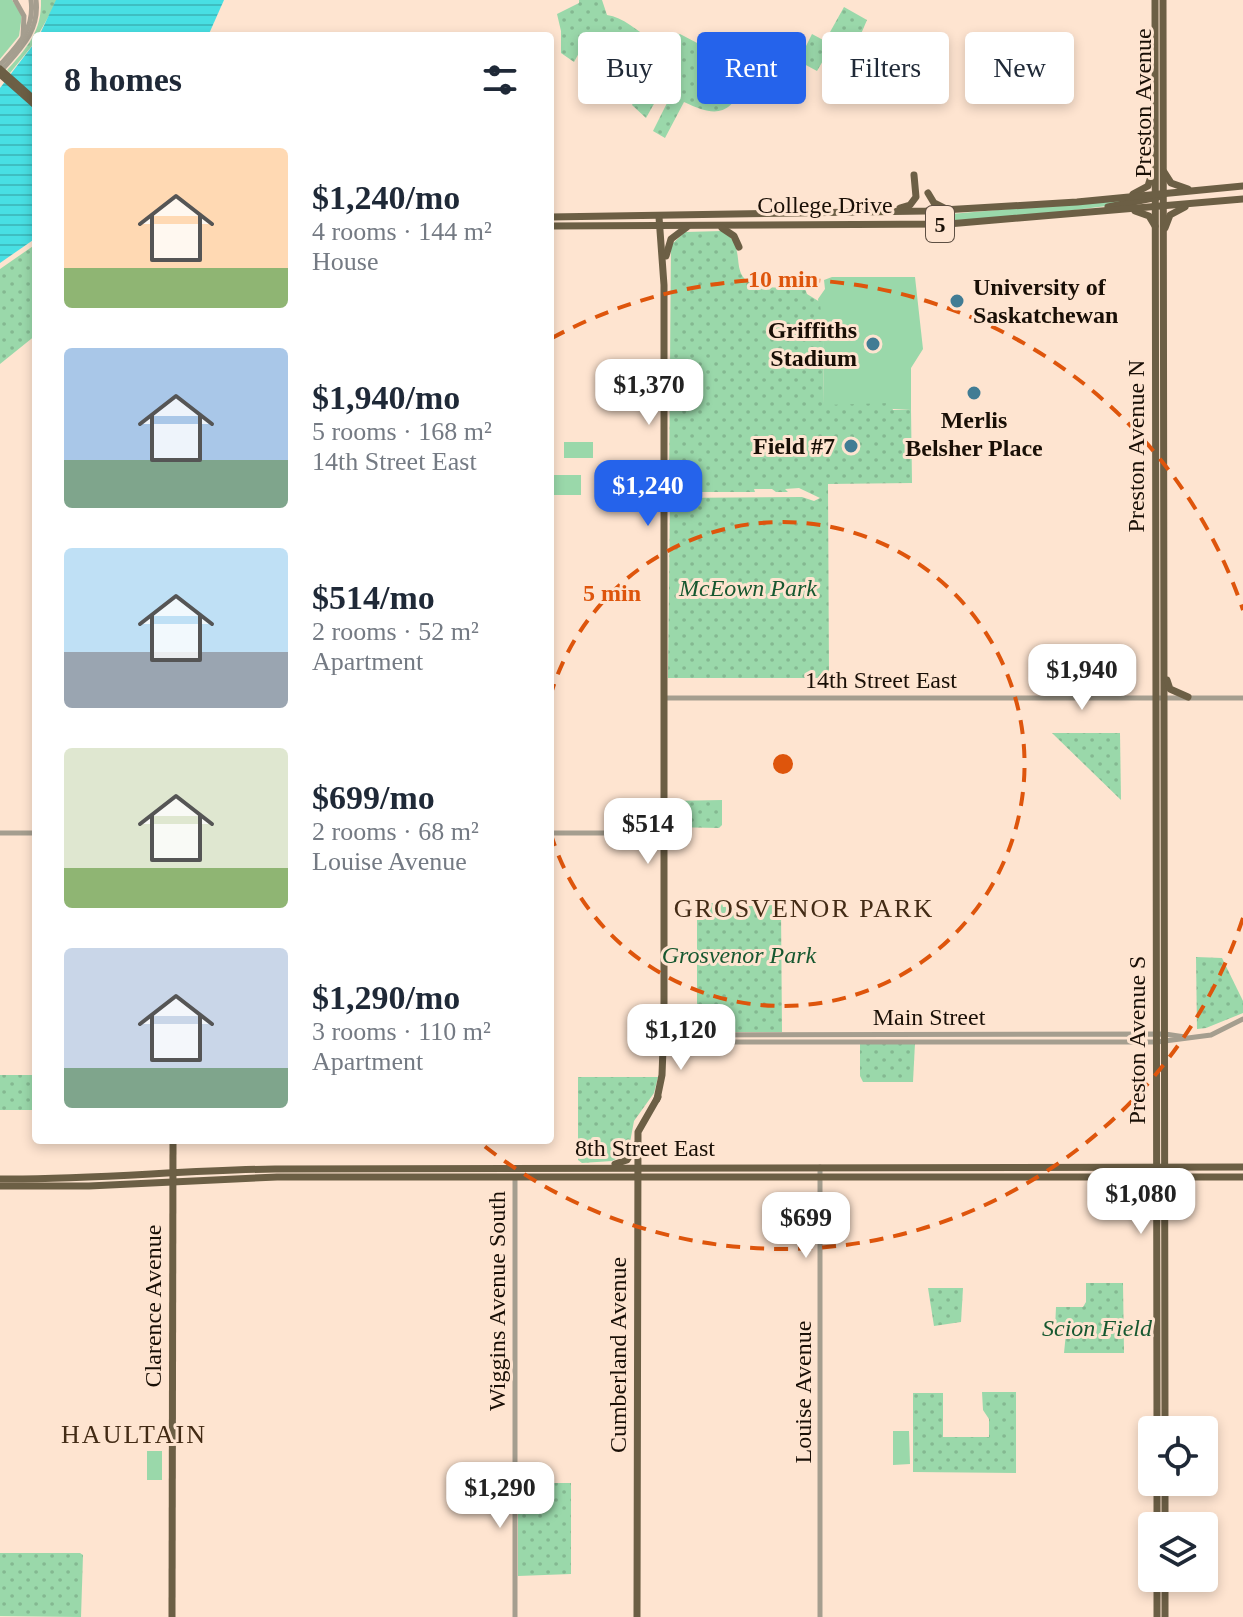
<!DOCTYPE html>
<html lang="en">
<head>
<meta charset="utf-8">
<style>
	:root { --surface:#fff; --page:#f2f2f3; --text:#1f2937; --muted:#747a83; --accent:#2563eb }
	body { margin:0; font-family:"Times New Roman",serif; background:var(--page); color:var(--text); height:100vh; display:flex; flex-direction:column; font-size:30px; white-space:nowrap }
	* { box-sizing:border-box; margin:0 }
	p { font-size:26px; color:var(--muted) }
	.icon { flex:none; width:44px; height:44px; fill:none; stroke:currentColor; stroke-width:2; stroke-linecap:round; stroke-linejoin:round }
	.map { position:relative; flex:1; overflow:hidden }
	.drawer { position:absolute; left:32px; top:32px; width:522px; height:1112px; display:flex; flex-direction:column; background:var(--surface); border-radius:8px; box-shadow:0 4px 12px #0003 }
	.drawer>* { flex:none }
	.top-card { position:absolute; left:578px; top:32px; width:544px; height:72px; display:flex; gap:16px }
	.fabs { position:absolute; left:1138px; top:1416px; display:grid; gap:16px }
	.fabs a { display:grid; place-items:center; width:80px; height:80px; border-radius:8px; background:var(--surface); box-shadow:0 4px 12px #0003; font-size:40px }
	.price { position:absolute; translate:-50% -68px; padding:0 18px; border-radius:16px; background:#fff; color:#222; font-size:26px; line-height:52px; filter:drop-shadow(0 2px 4px #0008) }
	.price::after { content:''; position:absolute; left:50%; top:48px; width:24px; height:18px; margin-left:-12px; background:inherit; clip-path:polygon(0 0,100% 0,50% 100%) }
	.price.current { background:var(--accent); color:#fff }
	ul { padding:0; list-style:none }
	li { display:flex; align-items:center; gap:24px; height:200px; padding:0 32px }
	li span { display:grid; place-items:center; flex:none; width:224px; height:160px; border-radius:8px; color:#555 }
	li>.icon { margin-inline-start:auto }
	span .icon { width:96px; height:96px; fill:#fffc; stroke-width:1 }
	li b { font-size:34px }
	h2 { display:flex; justify-content:space-between; align-items:center; height:96px; padding:0 32px; font-size:34px }
	.chip { padding:0 28px; border-radius:8px; background:var(--surface); box-shadow:0 4px 12px #0003; font-size:28px; line-height:72px }
	.chip.current { background:var(--accent); color:#fff }
	.map>svg:first-child { display:block }
</style>
</head>
<body>
<div class="map">
<svg width="1243" height="1617" viewBox="0 0 1243 1617">
	<defs>
		<pattern id="park-dots" width="8" height="8" patternUnits="userSpaceOnUse" patternTransform="scale(2)"><rect width="8" height="8" fill="#9ad8aa"/><path d="M2 2h.1M6 6h.1" fill="none" stroke="#84b891" stroke-width="1.8" stroke-linecap="round"/></pattern>
		<pattern id="water-rules" width="6" height="5" patternUnits="userSpaceOnUse" patternTransform="scale(2)"><rect width="6" height="5" fill="#48dfe3"/><path d="M0 2.5h6" fill="none" stroke="#3ebec1"/></pattern>
	</defs>
	<rect width="100%" height="100%" fill="#fee4d0"/>
	<!-- grass -->
	<g fill="#9ad8aa">
		<path d="M0 0H12L22 15 19 36 0 59Z"/>
		<path d="M1136 198 1146 201 1027 216 939 221 933 219 939 215Z"/>
		<path d="M832 277H915L923 349 911 368V410L824 405 823 339 818 299 825 289 824 280Z"/>
		<rect x="564" y="442" width="29" height="16"/>
		<rect x="550" y="475" width="31" height="20"/>
		<path d="M893 1431H909L910 1464 893 1465Z"/>
		<rect x="147" y="1451" width="15" height="29"/>
	</g>
	<!-- park -->
	<g fill="url(#park-dots)">
		<path d="M41 0H58L31 47 10 73 7 70C27 48 42 31 41 0Z"/>
		<path d="M579 0H602L607 15C623 17 637 31 651 39L670 33 680 34 720 55 718 61 736 72 744 85C729 116 715 117 684 102L665 138 653 131 671 95 660 89 653 96 655 102 646 118 632 105 635 99 641 101 651 81 613 62 614 55 609 45 589 35 574 62 561 53V31L557 14 579 3Z"/>
		<path d="M844 7 867 20 861 34 922 63 925 72 910 96 885 84 876 86 824 59 817 71 804 64 788 95 778 89 780 64 787 63 795 48 801 44 806 46 812 34 825 41Z"/>
		<path d="M722 231C759 251 705 296 804 286L807 294 820 302 823 339 824 405 890 403 893 410H911L912 483 828 484 829 678H668L670 498 802 497 814 501 820 498 799 488 785 489 788 492H776L772 489H754L755 492H669L671 245 685 232Z"/>
		<path d="M36 244V335L0 364V269Z"/>
		<path d="M1052 733H1120L1121 800Z"/>
		<path d="M722 800V825L719 828 669 827V801Z"/>
		<path d="M697 903H722L723 907 776 905 781 908 782 1032H697Z"/>
		<path d="M1196 957 1222 958 1243 1001V1013L1206 1028 1197 1029Z"/>
		<path d="M860 1043H915L913 1082H863L860 1076Z"/>
		<rect x="0" y="1075" width="36" height="35"/>
		<path d="M578 1077H658L654 1093 634 1121 628 1153 612 1161 582 1163 578 1160Z"/>
		<path d="M1086 1283H1123L1124 1353H1064L1066 1333 1055 1329 1056 1307H1083L1086 1302Z"/>
		<path d="M928 1288H963L961 1322 934 1326Z"/>
		<path d="M982 1392H1016V1473L913 1472V1393H943V1437H989V1419L983 1410Z"/>
		<path d="M518 1483H571V1574L518 1576Z"/>
		<path d="M0 1553H80L83 1555 81 1617 0 1616Z"/>
	</g>
	<!-- water -->
	<g fill="url(#water-rules)">
		<path d="M56 0H224L208 36H39Z"/>
		<path d="M36 41V238L0 263V88Z"/>
	</g>
	<g fill="none" stroke-linecap="round" stroke-linejoin="round">
		<!-- minor -->
		<g stroke="#a59e8f" stroke-width="5">
			<path d="M15 0 24 16 23 36"/>
			<path d="M0 65C18 45 35 29 31 0"/>
			<path d="M1 71C20 49 40 31 36 0"/>
			<path d="M664 698H1243"/>
			<path d="M0 833H36"/>
			<path d="M550 833H663"/>
			<path d="M663 1035 1165 1034 1185 1037"/>
			<path d="M663 1042H1157L1211 1035 1243 1019"/>
			<path d="M820 1167V1617"/>
			<path d="M515 1617V1178"/>
		</g>
		<!-- major -->
		<g stroke="#6c5f45" stroke-width="7">
			<path d="M1155 0 1157 1430"/>
			<path d="M1163 0 1165 1430"/>
			<path d="M0 74 36 106"/>
			<path d="M1164 172 1171 183 1188 189"/>
			<path d="M928 193 934 203 946 209"/>
			<path d="M1133 194 1148 186 1152 173"/>
			<path d="M1108 207 1158 197"/>
			<path d="M900 208 910 205 916 197 914 175"/>
			<path d="M1135 211 1149 216 1155 226"/>
			<path d="M550 217 926 211 1077 202 1243 186"/>
			<path d="M550 226 948 224 1243 199"/>
			<path d="M722 228 734 236 739 247"/>
			<path d="M1165 228 1170 215 1185 207"/>
			<path d="M666 256 671 239 687 227"/>
			<path d="M1167 680 1170 689 1188 697"/>
			<path d="M657 1099 662 1075 664 1022V285L659 217"/>
			<path d="M615 1164 627 1160 637 1144"/>
			<path d="M0 1179C92 1180 183 1170 275 1169 597 1166 920 1167 1243 1167"/>
			<path d="M0 1186H89L277 1177H1243"/>
			<path d="M1165 1482V1526"/>
			<path d="M1157 1526V1482"/>
			<path d="M1165 1578V1617"/>
			<path d="M172 1617 173 1140"/>
			<path d="M637 1617 638 1132 658 1097"/>
			<path d="M1157 1617V1578"/>
		</g>
		<!-- major-bridge -->
		<path stroke="#6c5f45" stroke-width="7" d="M0 69 36 101"/>
	</g>
	<!-- distance rings -->
	<g fill="none" stroke="#de550c" stroke-width="4" stroke-dasharray="14 10">
		<path d="M550 697A242 242 0 1 1 550 831"/>
		<path d="M1243 918A485 485 0 0 1 478 1141M552 338A485 485 0 0 1 1243 610"/>
	</g>
	<!-- markers -->
	<g fill="#417c94" stroke="#fee4d0" stroke-width="3">
		<circle cx="957" cy="301" r="8"/>
		<circle cx="873" cy="344" r="8"/>
		<circle cx="974" cy="393" r="8"/>
		<circle cx="851" cy="446" r="8"/>
	</g>
	<g text-anchor="middle" stroke-width="6" stroke-linejoin="round" paint-order="stroke">
		<!-- shield labels -->
		<rect fill="#fee4d0" stroke="#5e4f43" stroke-width="2" x="926" y="206" width="28" height="36" rx="6"/>
		<g font-size="22" font-weight="bold" fill="#190f06">
			<text x="940" y="232">5</text>
		</g>
		<!-- street labels -->
		<g font-size="24" fill="#190f06" stroke="#fee4d0">
			<text transform="translate(1143 103) rotate(-90)" y="8">Preston Avenue</text>
			<text x="825" y="213">College Drive</text>
			<text transform="translate(1136 446) rotate(-90)" y="8">Preston Avenue N</text>
			<text x="881" y="688">14th Street East</text>
			<text x="929" y="1025">Main Street</text>
			<text transform="translate(1137 1040) rotate(-90)" y="8">Preston Avenue S</text>
			<text x="645" y="1156">8th Street East</text>
			<text transform="translate(497 1301) rotate(-90)" y="8">Wiggins Avenue South</text>
			<text transform="translate(153 1306) rotate(-90)" y="8">Clarence Avenue</text>
			<text transform="translate(618 1355) rotate(-90)" y="8">Cumberland Avenue</text>
			<text transform="translate(803 1392) rotate(-90)" y="8">Louise Avenue</text>
		</g>
		<!-- poi labels -->
		<g font-size="24" font-weight="bold" fill="#190f06" stroke="#fee4d0" text-anchor="end">
			<text x="973" y="295" text-anchor="start">University of<tspan x="973" dy="28">Saskatchewan</tspan></text>
			<text x="857" y="338">Griffiths<tspan x="857" dy="28">Stadium</tspan></text>
			<text x="974" y="428" text-anchor="middle">Merlis<tspan x="974" dy="28">Belsher Place</tspan></text>
			<text x="835" y="454">Field #7</text>
		</g>
		<!-- park labels -->
		<g font-size="24" font-style="italic" fill="#175830" stroke="#fee4d0">
			<text x="748" y="596">McEown Park</text>
			<text x="739" y="963">Grosvenor Park</text>
			<text x="1097" y="1336">Scion Field</text>
		</g>
		<!-- neighbourhood labels -->
		<g font-size="26" letter-spacing="2" fill="#432b15" stroke="#fee4d0">
			<text x="804" y="917">GROSVENOR PARK</text>
			<text x="134" y="1443">HAULTAIN</text>
		</g>
	</g>
	<circle cx="783" cy="764" r="12" fill="#de550c" stroke="#fee4d0" stroke-width="4"/>
	<g font-size="24" text-anchor="middle" font-weight="bold" fill="#de550c" stroke="#fee4d0" stroke-width="6" stroke-linejoin="round" paint-order="stroke">
		<text x="783" y="287">10 min</text>
		<text x="612" y="601">5 min</text>
	</g>
</svg>
<div class="fabs">
<a><svg class="icon" aria-label="locate" viewBox="0 0 24 24"><circle cx="12" cy="12" r="6"/><path d="M12 2v4M12 18v4M2 12h4M18 12h4"/></svg></a>
<a><svg class="icon" aria-label="layers" viewBox="0 0 24 24"><path d="M12 4l9 5-9 5-9-5zM3 14l9 5 9-5"/></svg></a>
</div>
<b class="price" style="left:649px;top:427px">$1,370</b>
<b class="price current" style="left:648px;top:528px">$1,240</b>
<b class="price" style="left:1082px;top:712px">$1,940</b>
<b class="price" style="left:648px;top:866px">$514</b>
<b class="price" style="left:681px;top:1072px">$1,120</b>
<b class="price" style="left:1141px;top:1236px">$1,080</b>
<b class="price" style="left:806px;top:1260px">$699</b>
<b class="price" style="left:500px;top:1530px">$1,290</b>
<div class="top-card">
<a class="chip">Buy</a>
<a class="chip current">Rent</a>
<a class="chip">Filters</a>
<a class="chip">New</a>
</div>
<section class="drawer">
<h2>8 homes<svg class="icon" aria-label="filters" viewBox="0 0 24 24"><path d="M4 7h16M4 17h16"/><circle cx="9" cy="7" r="2"/><circle cx="15" cy="17" r="2"/></svg></h2>
<ul>
<li><span style="background:linear-gradient(#ffd9b3 75%,#8fb573 0)"><svg class="icon" aria-label="home" viewBox="0 0 24 24"><path d="M3 11l9-7 9 7M6 9v11h12V9"/></svg></span><div><b>$1,240/mo</b><p>4 rooms · 144 m²</p><p>House</p></div></li>
<li><span style="background:linear-gradient(#a9c7e8 70%,#7fa58c 0)"><svg class="icon" aria-label="home" viewBox="0 0 24 24"><path d="M3 11l9-7 9 7M6 9v11h12V9"/></svg></span><div><b>$1,940/mo</b><p>5 rooms · 168 m²</p><p>14th Street East</p></div></li>
<li><span style="background:linear-gradient(#bfe0f5 65%,#9aa5b1 0)"><svg class="icon" aria-label="home" viewBox="0 0 24 24"><path d="M3 11l9-7 9 7M6 9v11h12V9"/></svg></span><div><b>$514/mo</b><p>2 rooms · 52 m²</p><p>Apartment</p></div></li>
<li><span style="background:linear-gradient(#dfe7d0 75%,#8fb573 0)"><svg class="icon" aria-label="home" viewBox="0 0 24 24"><path d="M3 11l9-7 9 7M6 9v11h12V9"/></svg></span><div><b>$699/mo</b><p>2 rooms · 68 m²</p><p>Louise Avenue</p></div></li>
<li><span style="background:linear-gradient(#c9d6e8 75%,#7fa58c 0)"><svg class="icon" aria-label="home" viewBox="0 0 24 24"><path d="M3 11l9-7 9 7M6 9v11h12V9"/></svg></span><div><b>$1,290/mo</b><p>3 rooms · 110 m²</p><p>Apartment</p></div></li>
</ul>
</section>
</div>
</body>
</html>
